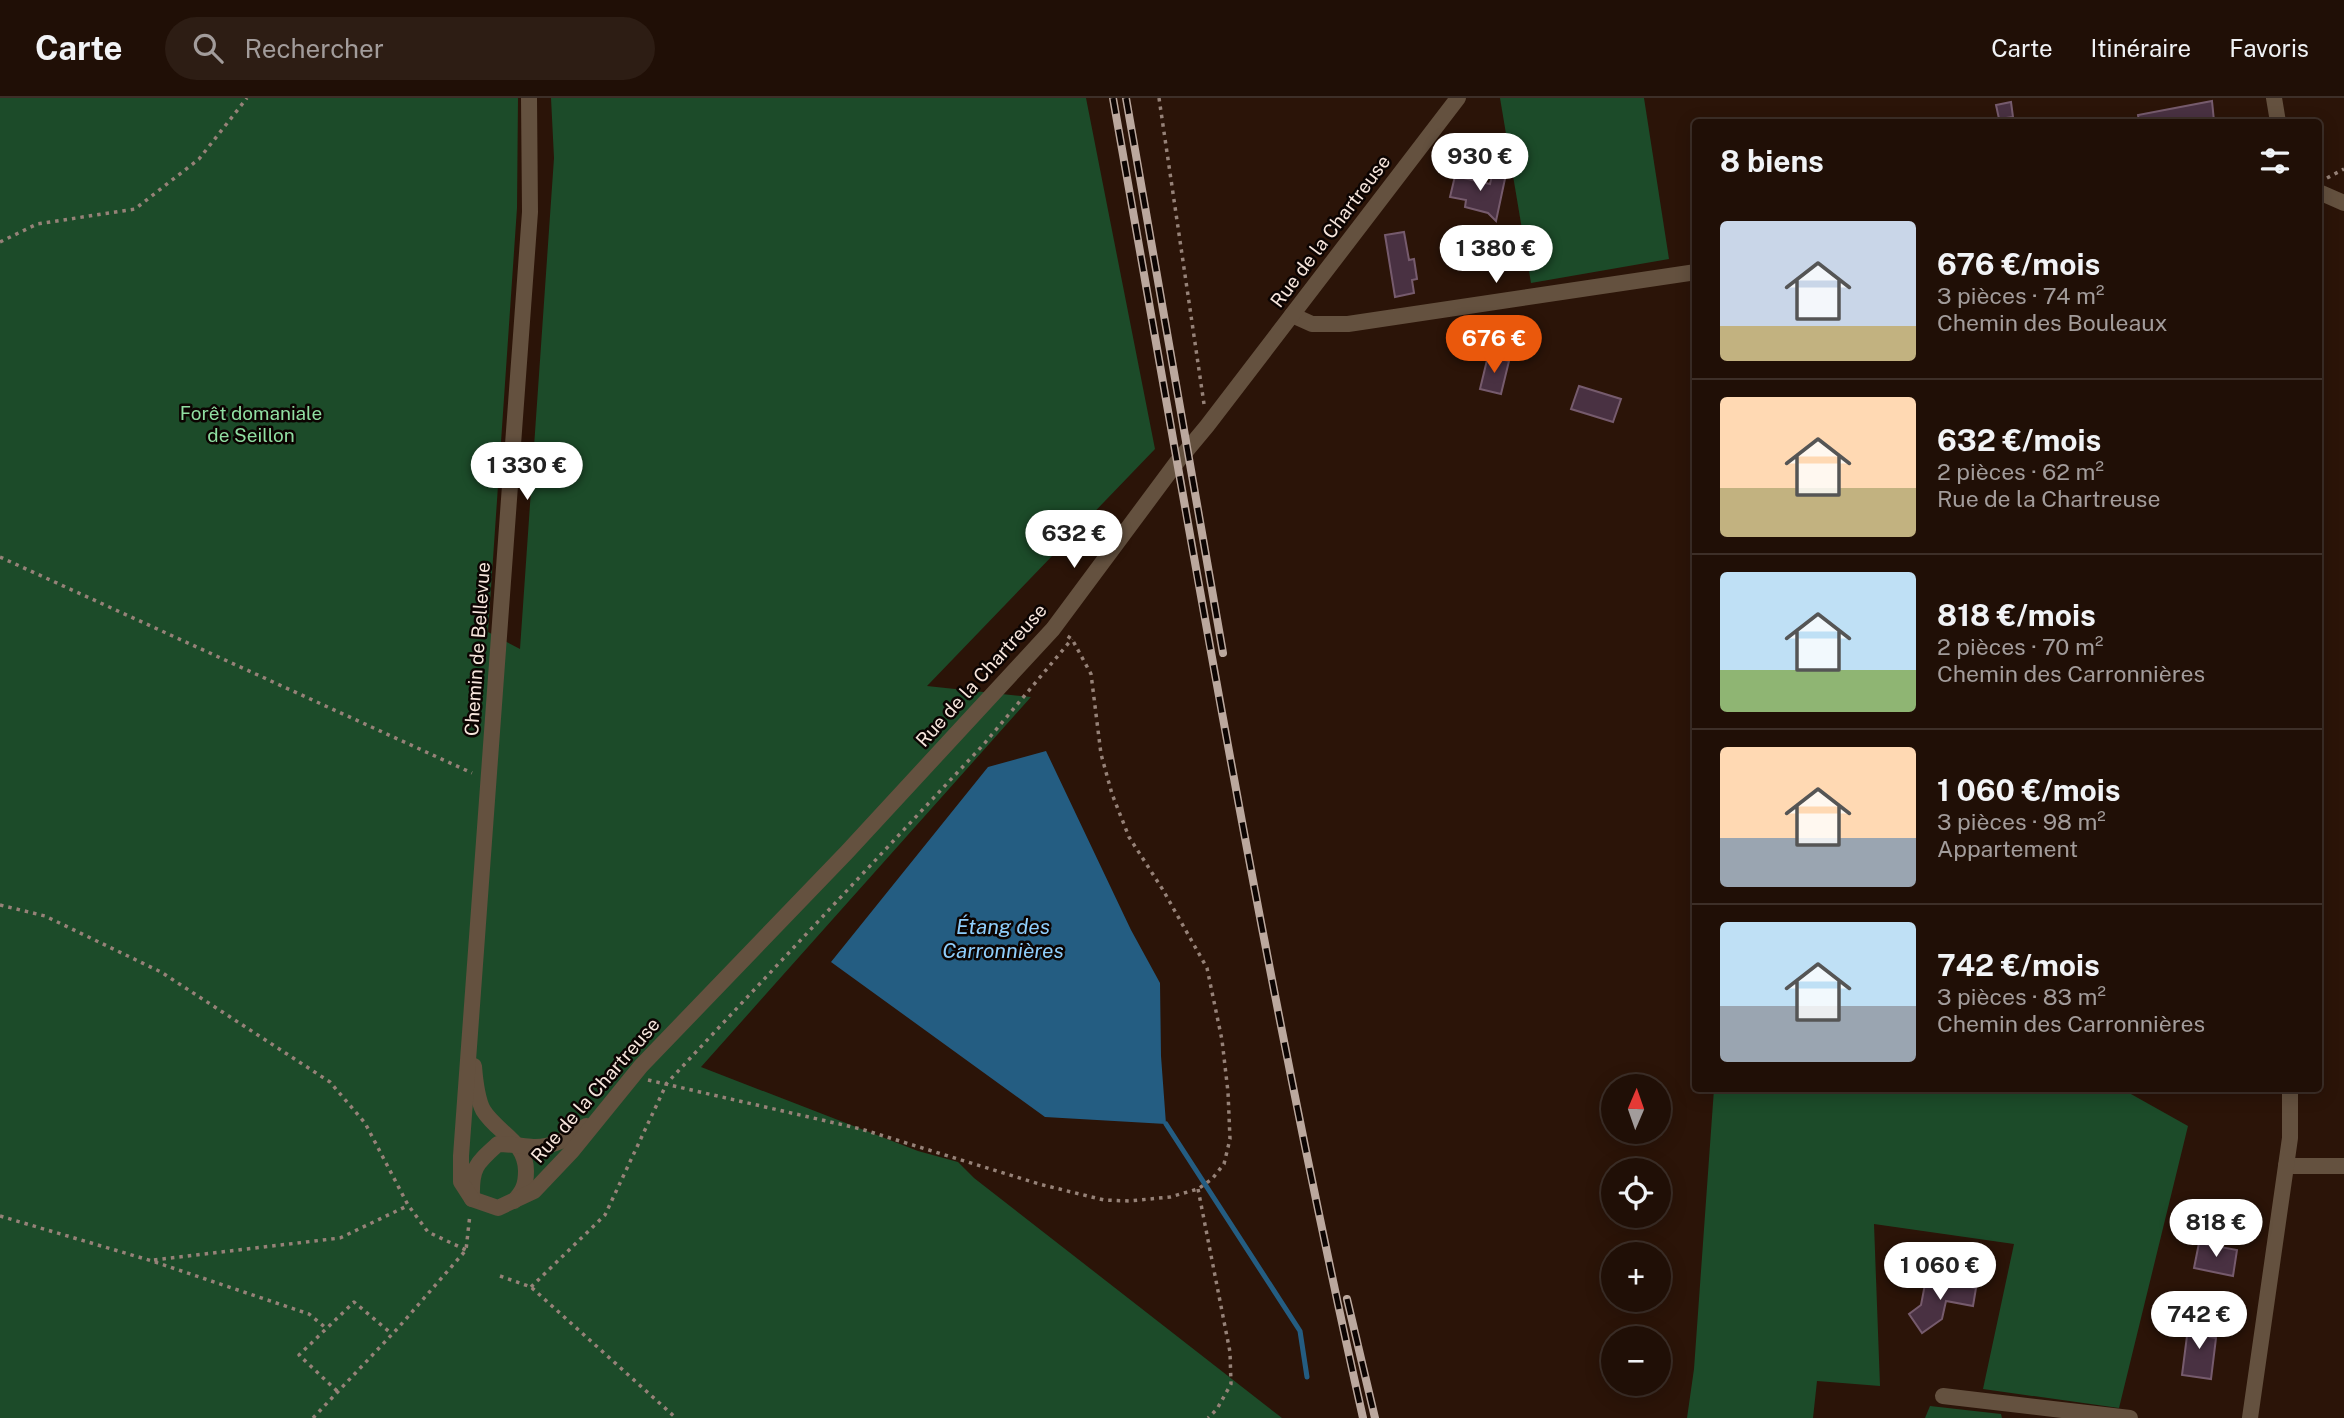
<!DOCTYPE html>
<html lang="fr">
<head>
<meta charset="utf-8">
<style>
	:root { --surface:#200f06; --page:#2d1d14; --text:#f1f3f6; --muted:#a29c9b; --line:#3d2f28; --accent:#ea580c }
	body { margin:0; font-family:"Public Sans",sans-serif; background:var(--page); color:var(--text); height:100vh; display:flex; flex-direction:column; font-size:26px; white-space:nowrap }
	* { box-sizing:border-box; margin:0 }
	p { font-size:23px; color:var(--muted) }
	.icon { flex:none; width:38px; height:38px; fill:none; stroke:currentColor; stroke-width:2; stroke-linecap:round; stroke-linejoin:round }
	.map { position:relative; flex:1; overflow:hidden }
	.panel { position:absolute; left:1692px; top:21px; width:630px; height:973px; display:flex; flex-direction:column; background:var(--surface); border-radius:7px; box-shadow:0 4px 18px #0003,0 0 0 2px var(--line) }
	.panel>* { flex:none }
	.needle { width:46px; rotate:2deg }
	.tools { position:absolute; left:1601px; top:976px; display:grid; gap:14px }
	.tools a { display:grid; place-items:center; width:70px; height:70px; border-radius:50%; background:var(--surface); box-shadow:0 4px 18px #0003,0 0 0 2px var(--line); font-size:35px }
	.price { position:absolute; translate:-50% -60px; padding:0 16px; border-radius:24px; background:#fff; color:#222; font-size:23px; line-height:46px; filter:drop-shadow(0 2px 4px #0008) }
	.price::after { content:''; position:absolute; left:50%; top:42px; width:21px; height:16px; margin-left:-10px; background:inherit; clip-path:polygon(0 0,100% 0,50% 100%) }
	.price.active { background:var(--accent); color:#fff }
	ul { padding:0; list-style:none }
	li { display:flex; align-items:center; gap:21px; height:175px; padding:0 28px }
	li+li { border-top:2px solid var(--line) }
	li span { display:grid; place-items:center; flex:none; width:196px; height:140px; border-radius:7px; color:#555 }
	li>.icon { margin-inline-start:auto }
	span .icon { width:84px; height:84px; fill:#fffc; stroke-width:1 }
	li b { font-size:30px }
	h2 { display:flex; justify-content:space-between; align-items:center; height:84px; padding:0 28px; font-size:30px }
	header { display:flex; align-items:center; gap:42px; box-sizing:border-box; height:98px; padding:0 35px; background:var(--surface); border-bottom:2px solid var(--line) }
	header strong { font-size:33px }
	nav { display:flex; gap:38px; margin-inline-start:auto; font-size:24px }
	.search { width:490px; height:63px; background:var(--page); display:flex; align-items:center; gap:18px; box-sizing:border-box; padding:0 24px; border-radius:38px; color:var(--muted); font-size:26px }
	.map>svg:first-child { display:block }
</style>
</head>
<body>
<header>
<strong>Carte</strong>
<div class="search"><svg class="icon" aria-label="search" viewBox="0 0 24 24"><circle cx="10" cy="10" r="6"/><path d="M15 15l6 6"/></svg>Rechercher</div>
<nav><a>Carte</a><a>Itinéraire</a><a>Favoris</a></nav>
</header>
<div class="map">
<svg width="2344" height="1320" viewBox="0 0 2344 1320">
	<rect width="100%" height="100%" fill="#2b1408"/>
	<!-- green -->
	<g fill="#1c4b29">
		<path d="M0 0H518L517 110 488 534 520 551 554 60 551 0H1086L1155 351 927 588 1031 599 701 969 918 1053 958 1064 974 1080 1282 1320H0Z"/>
		<path d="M1500 0H1644L1669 161 1531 185Z"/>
		<path d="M1714 991H2122L2188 1028 2119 1310 1983 1291 2014 1146 1874 1126 1880 1288 1817 1283 1813 1320H1687L1694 1271Z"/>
		<path d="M1930 1308 2001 1316 2002 1320H1925Z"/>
	</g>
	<!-- water -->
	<path fill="#245d82" d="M1046 653 1131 832 1160 885 1161 958 1166 1026 1045 1019 831 864 988 669Z"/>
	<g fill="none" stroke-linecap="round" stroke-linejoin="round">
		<!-- stream -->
		<path stroke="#245d82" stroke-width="5" d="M1166 1026 1300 1233 1307 1279"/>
	</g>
	<!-- building -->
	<g fill="#493142" stroke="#765b6d" stroke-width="2">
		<path d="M2212 3 2214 23 2139 24 2138 17Z"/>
		<path d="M2011 4 2013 19 1999 21 1996 7Z"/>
		<path d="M1493 73 1506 76 1496 123 1488 115 1465 109 1466 102 1450 99 1455 78 1490 86Z"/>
		<path d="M1404 134 1409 162 1414 161 1417 181 1412 182 1414 195 1395 199 1385 137Z"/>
		<path d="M1488 258 1509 263 1501 296 1480 291Z"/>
		<path d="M1579 288 1621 301 1613 324 1571 311Z"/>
		<path d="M2199 1145 2237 1152 2233 1178 2194 1170Z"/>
		<path d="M1926 1181 1976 1190 1973 1208 1946 1203 1942 1221 1922 1235 1909 1216 1921 1207Z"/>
		<path d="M2189 1222 2212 1225 2210 1239 2216 1240 2211 1281 2182 1277Z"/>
	</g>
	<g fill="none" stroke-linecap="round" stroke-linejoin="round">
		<!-- path -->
		<g stroke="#968278" stroke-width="3.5" stroke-dasharray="3.5 5" stroke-linecap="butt">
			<path d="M1159 0 1204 306"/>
			<path d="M2327 80 2344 71"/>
			<path d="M0 144 37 126 135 111 199 61 247 0"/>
			<path d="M0 459 472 675"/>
			<path d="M0 807 45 818 161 874 330 984 365 1025 408 1107 428 1134 466 1152"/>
			<path d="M648 982 861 1031 1039 1086 1104 1102 1129 1103 1170 1099 1198 1091 1212 1081 1224 1066 1230 1041 1228 994 1222 942 1207 870 1163 792 1129 739 1112 696 1101 656 1091 576 1072 541 1067 538"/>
			<path d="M1198 1091 1230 1254 1231 1286 1217 1311 1208 1320"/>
			<path d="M0 1118 152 1163 309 1216 326 1230"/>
			<path d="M154 1162 340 1140 407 1108"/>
			<path d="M500 1178 531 1189 676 1320"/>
			<path d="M531 1189 605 1117 667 985 984 646 1072 541"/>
			<path d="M337 1293 299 1257 354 1204 392 1236"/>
			<path d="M313 1320 398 1230 466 1152 470 1116"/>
		</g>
		<!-- street -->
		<g stroke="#64513f" stroke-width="16">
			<path d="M2274 0 2278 24"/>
			<path d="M2319 94 2344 105"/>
			<path d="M1292 217 1312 226H1348L1696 174"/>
			<path d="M474 968C475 981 477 1000 483 1012 497 1035 526 1043 526 1073 526 1087 523 1093 514 1103"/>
			<path d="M2286 1068H2344"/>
			<path d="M472 1099C471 1069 477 1065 498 1046 510 1046 521 1048 533 1049 551 1050 572 1039 586 1028"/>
			<path d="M472 1101 498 1110 534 1093 572 1053 641 968 847 754 1053 531 1177 364 1207 328 1458 0"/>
			<path d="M472 1101 461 1084V1058L530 114 529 0"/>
			<path d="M1943 1298 2130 1320"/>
			<path d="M2250 1320 2290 1040V990"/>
		</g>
		<defs>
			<g id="rail">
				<path d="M1113 0C1191 441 1265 883 1363 1320"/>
				<path d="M1126 0 1223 555"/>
				<path d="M1347 1201 1375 1320"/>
			</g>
		</defs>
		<!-- rail casing -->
		<use href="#rail" stroke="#bba89e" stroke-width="8"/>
		<!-- rail -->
		<use href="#rail" stroke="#0c0402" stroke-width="5" stroke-dasharray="16" stroke-linecap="butt"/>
	</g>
	<g text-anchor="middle" stroke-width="5" stroke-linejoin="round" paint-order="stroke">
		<!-- street labels -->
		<g font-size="19" fill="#f7e6dd" stroke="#0c0402">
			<text transform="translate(1330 133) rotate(-53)" y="7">Rue de la Chartreuse</text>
			<text transform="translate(477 551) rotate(-86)" y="7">Chemin de Bellevue</text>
			<text transform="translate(981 577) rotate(-48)" y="7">Rue de la Chartreuse</text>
			<text transform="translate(595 992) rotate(-49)" y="7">Rue de la Chartreuse</text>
		</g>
		<!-- park labels -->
		<g font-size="19" fill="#90dea2" stroke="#0c0402">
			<text x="251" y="322">Forêt domaniale<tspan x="251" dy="22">de Seillon</tspan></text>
		</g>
		<!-- water labels -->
		<g font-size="21" font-style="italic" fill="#8fcefc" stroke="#0c0402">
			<text x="1003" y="836">Étang des<tspan x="1003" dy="24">Carronnières</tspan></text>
		</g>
	</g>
</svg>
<div class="tools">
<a><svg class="needle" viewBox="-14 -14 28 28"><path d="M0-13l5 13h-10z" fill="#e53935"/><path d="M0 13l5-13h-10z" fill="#a29c9b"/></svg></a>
<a><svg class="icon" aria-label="locate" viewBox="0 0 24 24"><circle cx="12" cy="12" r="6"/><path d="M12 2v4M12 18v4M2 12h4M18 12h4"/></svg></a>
<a>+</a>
<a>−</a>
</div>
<b class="price" style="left:1480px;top:95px">930 €</b>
<b class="price" style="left:1496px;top:187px">1 380 €</b>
<b class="price active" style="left:1494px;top:277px">676 €</b>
<b class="price" style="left:527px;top:404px">1 330 €</b>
<b class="price" style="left:1074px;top:472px">632 €</b>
<b class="price" style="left:2216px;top:1161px">818 €</b>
<b class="price" style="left:1940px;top:1204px">1 060 €</b>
<b class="price" style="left:2199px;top:1253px">742 €</b>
<section class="panel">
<h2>8 biens<svg class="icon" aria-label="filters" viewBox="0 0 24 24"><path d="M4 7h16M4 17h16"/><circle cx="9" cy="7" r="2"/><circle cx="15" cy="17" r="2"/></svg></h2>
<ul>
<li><span style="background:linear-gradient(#c9d6e8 75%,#c2b280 0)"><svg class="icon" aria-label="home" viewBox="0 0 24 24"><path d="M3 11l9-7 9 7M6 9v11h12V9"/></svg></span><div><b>676 €/mois</b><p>3 pièces · 74 m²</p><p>Chemin des Bouleaux</p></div></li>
<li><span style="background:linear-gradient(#ffd9b3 65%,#c2b280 0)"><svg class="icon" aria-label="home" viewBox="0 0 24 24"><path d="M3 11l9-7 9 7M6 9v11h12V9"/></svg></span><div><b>632 €/mois</b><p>2 pièces · 62 m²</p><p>Rue de la Chartreuse</p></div></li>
<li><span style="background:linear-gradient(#bfe0f5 70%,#8fb573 0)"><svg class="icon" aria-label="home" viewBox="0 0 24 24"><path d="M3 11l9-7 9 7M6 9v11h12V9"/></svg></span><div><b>818 €/mois</b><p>2 pièces · 70 m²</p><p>Chemin des Carronnières</p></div></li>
<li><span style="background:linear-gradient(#ffd9b3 65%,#9aa5b1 0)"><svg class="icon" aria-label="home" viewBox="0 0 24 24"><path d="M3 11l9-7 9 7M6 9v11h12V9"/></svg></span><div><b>1 060 €/mois</b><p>3 pièces · 98 m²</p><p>Appartement</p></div></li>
<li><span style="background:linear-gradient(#bfe0f5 60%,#9aa5b1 0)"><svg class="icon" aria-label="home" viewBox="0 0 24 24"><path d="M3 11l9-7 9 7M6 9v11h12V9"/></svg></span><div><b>742 €/mois</b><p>3 pièces · 83 m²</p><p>Chemin des Carronnières</p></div></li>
</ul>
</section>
</div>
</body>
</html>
